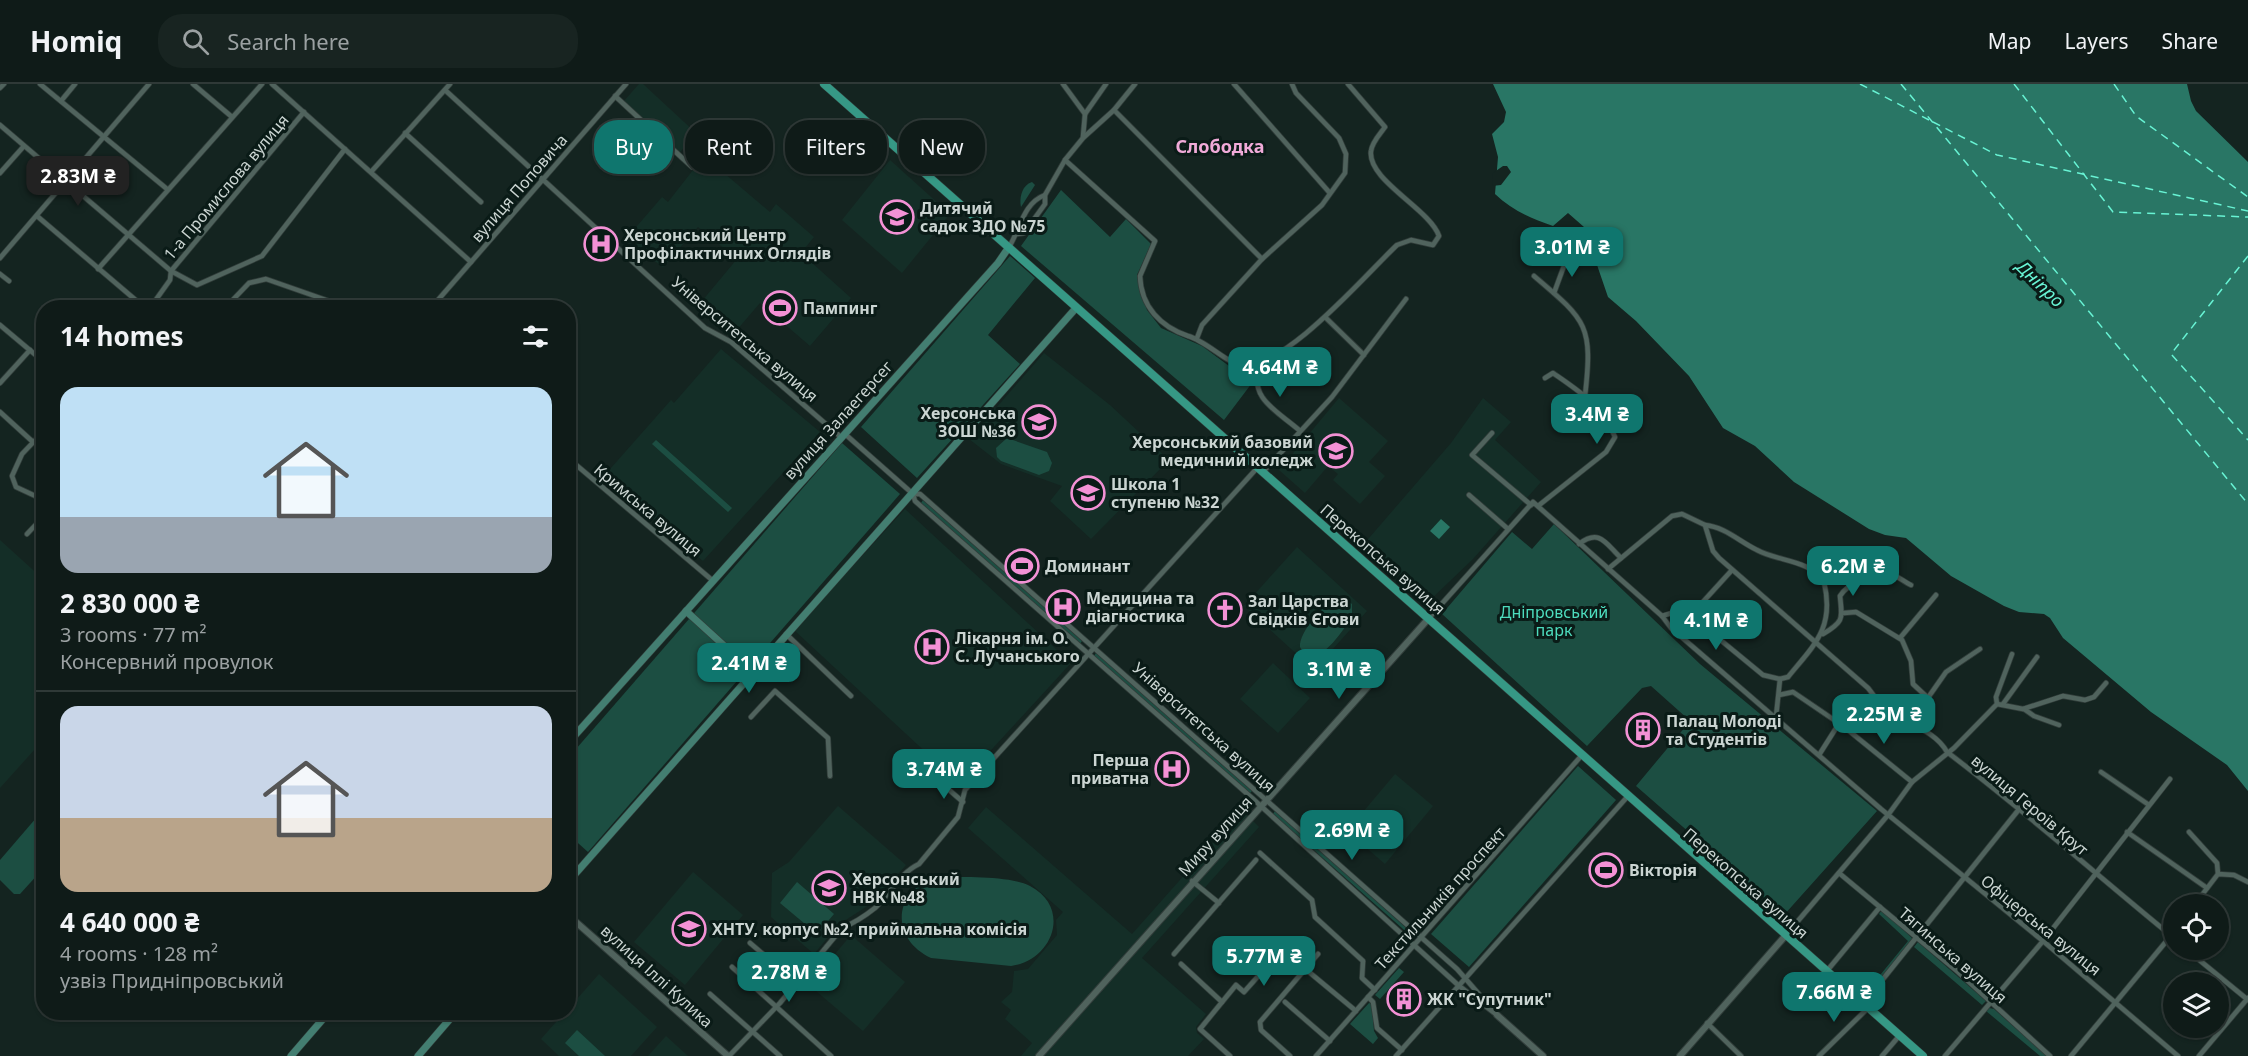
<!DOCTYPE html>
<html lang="en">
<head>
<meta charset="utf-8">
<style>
	:root { --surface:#0f1b18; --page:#182421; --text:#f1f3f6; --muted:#9ba1a2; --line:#2f3937; --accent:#0f766e }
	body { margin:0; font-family:"Noto Sans",sans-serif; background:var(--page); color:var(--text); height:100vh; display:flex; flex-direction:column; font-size:22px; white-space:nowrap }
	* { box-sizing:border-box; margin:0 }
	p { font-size:20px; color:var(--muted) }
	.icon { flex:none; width:33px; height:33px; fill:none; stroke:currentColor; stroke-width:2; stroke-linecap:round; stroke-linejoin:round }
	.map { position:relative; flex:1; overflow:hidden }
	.panel { position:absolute; left:36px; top:216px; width:540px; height:720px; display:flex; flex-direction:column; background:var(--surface); border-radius:24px; box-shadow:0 2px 4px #0004,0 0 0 2px var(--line) }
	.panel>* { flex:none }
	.guide { position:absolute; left:594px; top:36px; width:570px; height:54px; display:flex; gap:12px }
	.controls { position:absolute; left:2163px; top:810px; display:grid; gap:12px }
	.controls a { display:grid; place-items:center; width:66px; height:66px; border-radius:50%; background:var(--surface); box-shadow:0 2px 4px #0004,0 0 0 2px var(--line); font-size:30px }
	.price { position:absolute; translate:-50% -51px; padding:0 14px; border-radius:12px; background:var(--accent); color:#fff; font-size:20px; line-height:39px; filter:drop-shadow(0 2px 3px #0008) }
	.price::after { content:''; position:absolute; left:50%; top:36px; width:18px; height:14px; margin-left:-9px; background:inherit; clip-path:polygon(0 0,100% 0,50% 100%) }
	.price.on { background:#222; color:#fff }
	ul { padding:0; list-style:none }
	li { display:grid; align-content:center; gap:12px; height:318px; padding:0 24px }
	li+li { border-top:2px solid var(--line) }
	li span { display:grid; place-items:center; height:186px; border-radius:18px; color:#555 }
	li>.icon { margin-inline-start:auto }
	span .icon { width:108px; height:108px; fill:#fffc; stroke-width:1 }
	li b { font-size:26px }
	h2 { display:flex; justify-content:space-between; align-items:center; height:72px; padding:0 24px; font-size:26px }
	.tag { padding:0 21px; border-radius:24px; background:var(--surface); box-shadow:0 2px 4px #0004,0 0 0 2px var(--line); font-size:21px; line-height:54px }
	.tag.on { background:var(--accent); color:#fff }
	header { display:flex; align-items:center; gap:36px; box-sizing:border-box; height:84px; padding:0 30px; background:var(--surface); border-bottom:2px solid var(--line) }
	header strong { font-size:28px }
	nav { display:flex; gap:33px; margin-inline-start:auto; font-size:21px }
	.search { width:420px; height:54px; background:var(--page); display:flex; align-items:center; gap:15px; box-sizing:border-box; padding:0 21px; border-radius:24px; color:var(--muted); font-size:22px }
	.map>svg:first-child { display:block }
</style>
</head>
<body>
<header>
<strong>Homiq</strong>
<div class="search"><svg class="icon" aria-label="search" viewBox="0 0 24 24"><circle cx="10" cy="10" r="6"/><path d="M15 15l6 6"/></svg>Search here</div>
<nav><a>Map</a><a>Layers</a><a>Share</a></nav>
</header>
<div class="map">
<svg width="2248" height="972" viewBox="0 0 2248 972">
	<rect width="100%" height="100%" fill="#142420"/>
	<!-- built -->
	<g fill="#142e27">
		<path d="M639 0H643L697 50 680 68 624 17Z"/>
		<path d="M704 72 770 128 776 120 814 153 801 169 851 214 810 262 760 219 736 247 702 217 737 175 698 143 663 183 625 156 662 113 668 118Z"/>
		<path d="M890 76 950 130 902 189 842 136Z"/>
		<path d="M721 265 820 348 703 477 603 393 671 316 674 319Z"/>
		<path d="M1044 269 1110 321 1169 376 1091 455 1050 417 1062 402 1001 380 969 355Z"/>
		<path d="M1339 314 1388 357 1369 378 1385 392 1360 420 1333 396 1338 390 1328 382 1305 409 1279 386Z"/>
		<path d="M1483 314 1511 338 1495 356 1541 398 1473 475 1428 518 1363 461 1451 359Z"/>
		<path d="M905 425 1071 579 960 700 794 546Z"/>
		<path d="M0 456 43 495 44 655 0 704Z"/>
		<path d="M1297 463 1367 527 1314 586 1244 522Z"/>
		<path d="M1273 579 1310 614 1278 649 1240 615Z"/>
		<path d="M1395 690 1433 722 1385 780 1347 747Z"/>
		<path d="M838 722 906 781 872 819 838 841 814 870 771 833 772 789 789 778Z"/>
		<path d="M986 723 1132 850 1242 726 1259 743 1142 874 1206 930 1196 943 1197 949 1204 955 1188 972H1021L1032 959 1005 935 1011 926 1001 918 1012 908 1014 887 1028 885 1057 851 1056 836 1063 828 968 744Z"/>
		<path d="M693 788 743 831 685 901 634 858Z"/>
		<path d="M851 851 905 898 863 947 809 901Z"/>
		<path d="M599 890 657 943 631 972H559L541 955 564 929 568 928 569 924Z"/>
		<path d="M666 952 688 972H648Z"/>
	</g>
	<!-- green -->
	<g fill="#1c4e42">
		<path d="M1032 98 1035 101 1021 123C1019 114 1022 101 1032 98Z"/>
		<path d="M1061 106 1110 153 1126 135 1151 160 1137 191 1147 226 1161 244 1202 262 1252 299 1224 336 1021 162Z"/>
		<path d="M1010 172 1035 194 988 251 1020 280 917 394 861 343Z"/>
		<path d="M1007 354 1047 368 1052 379 1049 387 1039 391 1001 377 997 373 996 364Z"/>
		<path d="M656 356 732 424 728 428 652 360Z"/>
		<path d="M842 359 900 410 588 768 569 751V673Z"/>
		<path d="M923 416 1082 557 1080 560 921 419Z"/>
		<path d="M1554 440 1700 580 1877 727 1784 831 1636 702 1686 642 1688 635 1651 602 1642 604 1587 662 1442 530 1512 448 1532 465Z"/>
		<path d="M1338 514H1344L1352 520V533C1343 546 1315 591 1300 563 1299 548 1324 519 1338 514Z"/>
		<path d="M1096 569 1252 707 1250 709 1094 572Z"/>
		<path d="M1578 682 1616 716 1469 883 1431 850Z"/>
		<path d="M43 726 40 788 20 810H14L0 796V776Z"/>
		<path d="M1275 727 1413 850 1411 852 1273 730Z"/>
		<path d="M938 792C962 794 1009 791 1030 802 1072 824 1053 876 1011 882L931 874C889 854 893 805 938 792Z"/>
		<path d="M797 798 834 830 817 850 780 819Z"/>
		<path d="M1882 826 1913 855 1870 909 1867 907 1908 857 1879 830Z"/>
		<path d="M1918 858 1986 917 1982 921 1914 863Z"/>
		<path d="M1399 884 1404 888 1380 915 1375 911Z"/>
		<path d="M1369 919 1372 920 1374 947 1378 954 1373 960 1350 940Z"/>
		<path d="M1989 924 1994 925 2047 972H2040L1986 927Z"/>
		<path d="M577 946 605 972H579L565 959Z"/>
	</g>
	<!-- water -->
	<g fill="#297665">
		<path d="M1493 0H2187L2191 17 2196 27 2248 78V707L2227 681 2151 628 2063 554 2050 534 2044 530 2019 528 2004 522 1951 492 1906 454 1885 451 1869 445 1794 398 1755 362 1723 344 1689 292 1636 237 1608 213 1584 143 1568 129 1553 142C1531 135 1512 126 1495 110L1498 73 1492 50 1504 38 1506 28Z"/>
		<path d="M1441 435 1450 443 1439 455 1430 447Z"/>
	</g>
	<!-- pier -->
	<path fill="#142420" d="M1503 82H1507L1511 88 1501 101 1492 102 1493 89Z"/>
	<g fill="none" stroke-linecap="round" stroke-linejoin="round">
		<!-- ferry -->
		<g stroke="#68f3d4" stroke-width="1.5" stroke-dasharray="8 6" stroke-linecap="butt">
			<path d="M1860 0 1929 36"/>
			<path d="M1901 0 2248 420"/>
			<path d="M2014 0 2113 128 2248 133"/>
			<path d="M2114 0 2136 32 2248 113"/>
			<path d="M1933 38 1997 71 2248 127"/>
			<path d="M2248 172 2171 270 2248 356"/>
		</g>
		<defs>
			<g id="minor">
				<path d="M40 0 167 105"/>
				<path d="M193 0 232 33"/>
				<path d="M272 0 471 178"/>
				<path d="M1063 0 1085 30"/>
				<path d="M1234 0 1329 108"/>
				<path d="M0 4 4 0"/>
				<path d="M445 6 705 244 731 258 842 354"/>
				<path d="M615 12 692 83"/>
				<path d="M61 17 75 0"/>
				<path d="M1114 26 1262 175"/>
				<path d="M0 41 171 187 197 201 262 172 345 65"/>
				<path d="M405 49 481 118"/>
				<path d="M1083 53 1085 30 1106 0"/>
				<path d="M1065 76 1155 157 1140 192C1141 223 1161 243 1188 252 1206 257 1227 279 1240 281 1283 288 1366 190 1397 161L1411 156 1433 161 1439 152C1430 125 1367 96 1371 67 1372 58 1380 50 1385 43L1348 0"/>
				<path d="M371 88 450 0"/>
				<path d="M0 89 24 62"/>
				<path d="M37 132 145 224"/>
				<path d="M1017 150 1024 149 1045 120V111L1065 76 1083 54 1114 26 1135 0"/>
				<path d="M1009 163C1020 146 1023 119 1045 111"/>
				<path d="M0 174 149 0"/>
				<path d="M98 185 262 0"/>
				<path d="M0 190 9 197"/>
				<path d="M1534 192C1587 237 1593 241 1585 312"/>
				<path d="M1554 209 1568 171"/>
				<path d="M150 224 170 196 171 187 304 28"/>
				<path d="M225 224 249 199 266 195 349 224"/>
				<path d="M431 224 626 0"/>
				<path d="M1325 233 1364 271"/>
				<path d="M0 241 44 278"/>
				<path d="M1197 254 1202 241 1262 175 1322 121 1345 89 1346 70 1339 54 1296 9 1292 0"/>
				<path d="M1259 281C1249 315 1276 326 1299 346"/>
				<path d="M1239 282 1255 295"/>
				<path d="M0 299 30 266"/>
				<path d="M0 328 33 358"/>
				<path d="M44 347 22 370 12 392 16 403 44 416"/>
				<path d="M1492 349 1472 371 1531 421"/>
				<path d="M845 350 913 410 915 417 1252 714 1458 901 1497 931"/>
				<path d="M568 374 712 496"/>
				<path d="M1263 388 1332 313 1406 215"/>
				<path d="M913 410H920L1457 885 1492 925"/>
				<path d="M1469 411 1508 445"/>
				<path d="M1538 422 1606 368 1615 353C1603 322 1579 307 1553 289L1545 294"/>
				<path d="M1705 441C1725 443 1740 458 1757 466 1779 478 1809 475 1824 498 1835 544 1814 561 1788 593L1780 595 1776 633"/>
				<path d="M27 450 44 432"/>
				<path d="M1579 460C1600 444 1606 460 1621 474"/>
				<path d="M1608 485 1672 432 1682 430 1705 441 1713 467 1719 474 1868 604C1873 610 1879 620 1886 625 1905 640 1934 645 1947 668 2025 727 2098 792 2174 854"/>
				<path d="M1684 526 1763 591 1780 595"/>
				<path d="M1844 529 1856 528 1902 556 1911 577 1913 600 1928 614"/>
				<path d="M1662 532 1701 520 1732 486"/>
				<path d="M1429 534 1533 418 1662 532 1671 544 1881 725 2043 857 2178 972"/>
				<path d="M786 550 851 612"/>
				<path d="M1823 550C1845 537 1842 534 1840 512 1847 500 1875 487 1889 490 1897 491 1904 498 1911 501"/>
				<path d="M1900 554 1936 511"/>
				<path d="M1779 611 1793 608 1843 642 1912 698"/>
				<path d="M1997 620 2023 625 2063 612 2085 616 2094 613 2106 599"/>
				<path d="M2003 620 2037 573"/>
				<path d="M2024 625 2034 632 2059 641"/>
				<path d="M751 633 775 607 828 654 830 692"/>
				<path d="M1911 638 1946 588 1980 565"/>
				<path d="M1819 671 1838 641"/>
				<path d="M2101 688 2149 721"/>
				<path d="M940 698 963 718"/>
				<path d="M2127 748 2207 804"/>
				<path d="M2189 748 2217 779 2218 790"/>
				<path d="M1260 769 1312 816 1315 833 1363 877 1362 894 1375 906"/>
				<path d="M1839 789 1958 888 2050 972"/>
				<path d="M1192 797 1219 819"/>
				<path d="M2195 820 2218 790 2234 791 2248 798"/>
				<path d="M1786 851 1888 731 1912 698 1954 664 1997 620 1996 613 2012 570"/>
				<path d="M750 859 797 899"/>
				<path d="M2187 866 2248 916"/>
				<path d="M1174 870 1256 776"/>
				<path d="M1181 880 1222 918"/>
				<path d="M732 883 831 972"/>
				<path d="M1309 888 1356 927"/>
				<path d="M1826 888 1880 823"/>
				<path d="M710 910 780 972"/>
				<path d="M1368 913 1373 918 1377 944 1402 966"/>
				<path d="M1285 918 1330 957"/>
				<path d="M1863 920 2020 724"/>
				<path d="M1707 939 1741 972"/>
				<path d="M729 972 780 919 842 844C854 839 865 832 875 824 890 810 900 789 919 780L958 733 965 706 1258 383"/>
				<path d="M1230 972 1200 945 1236 901 1244 908 1261 889 1255 884 1277 859"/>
				<path d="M1290 972 1261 946 1260 938 1318 870"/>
				<path d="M1316 972 1582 671"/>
				<path d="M1396 972 1628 712"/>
				<path d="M1819 972 1868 924"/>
				<path d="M1882 972 1900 951"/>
				<path d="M1945 972 2043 857 2170 695"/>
				<path d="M2071 972 2174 848"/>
				<path d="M2199 972 2248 914"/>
			</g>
			<g id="tertiary">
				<path d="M568 831 728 972"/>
				<path d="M1497 931 1543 972"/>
				<path d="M1039 972 1429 534"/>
				<path d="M1680 972 1786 851"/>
			</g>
			<g id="secondary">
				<path d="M686 527 753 588"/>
				<path d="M568 659 998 179 1009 163"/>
				<path d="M568 798 1076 224"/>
				<path d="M291 972 329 928"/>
				<path d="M418 972 456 928"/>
			</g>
			<path id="primary" d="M824 0 1923 972"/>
		</defs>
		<!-- minor casing -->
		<use href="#minor" stroke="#313d3a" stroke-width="6"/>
		<!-- tertiary casing -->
		<use href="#tertiary" stroke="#313d3a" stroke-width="8"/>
		<!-- secondary casing -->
		<use href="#secondary" stroke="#313d3a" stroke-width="8"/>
		<!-- primary casing -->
		<use href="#primary" stroke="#313d3a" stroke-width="9"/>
		<!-- minor -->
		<use href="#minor" stroke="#50635d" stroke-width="4.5"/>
		<!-- tertiary -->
		<use href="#tertiary" stroke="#50635d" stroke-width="6"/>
		<!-- secondary -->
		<use href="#secondary" stroke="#437e71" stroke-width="7"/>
		<!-- primary -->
		<use href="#primary" stroke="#369885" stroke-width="8"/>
	</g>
	<!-- icons -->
	<defs>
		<symbol id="school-ring" viewBox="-11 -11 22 22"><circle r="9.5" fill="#0a1b17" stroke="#f391d5" stroke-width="1.5"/><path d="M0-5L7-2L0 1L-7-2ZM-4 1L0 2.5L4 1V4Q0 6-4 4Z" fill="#f391d5"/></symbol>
		<symbol id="hospital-ring" viewBox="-11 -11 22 22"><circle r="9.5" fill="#0a1b17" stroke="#f391d5" stroke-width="1.5"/><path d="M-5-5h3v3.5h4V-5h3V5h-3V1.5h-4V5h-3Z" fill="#f391d5"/></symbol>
		<symbol id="stadium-ring" viewBox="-11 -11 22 22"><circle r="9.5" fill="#0a1b17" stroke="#f391d5" stroke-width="1.5"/><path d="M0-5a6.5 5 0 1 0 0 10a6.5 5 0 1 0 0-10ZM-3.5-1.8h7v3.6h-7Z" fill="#f391d5"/></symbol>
		<symbol id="university-ring" viewBox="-11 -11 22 22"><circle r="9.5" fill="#0a1b17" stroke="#f391d5" stroke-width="1.5"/><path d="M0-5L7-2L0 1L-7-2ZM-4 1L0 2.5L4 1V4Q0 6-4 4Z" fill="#f391d5"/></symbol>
		<symbol id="church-ring" viewBox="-11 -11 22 22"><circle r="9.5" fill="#0a1b17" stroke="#f391d5" stroke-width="1.5"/><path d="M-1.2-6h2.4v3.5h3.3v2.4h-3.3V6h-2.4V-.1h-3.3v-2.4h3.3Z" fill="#f391d5"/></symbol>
		<symbol id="building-ring" viewBox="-11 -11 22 22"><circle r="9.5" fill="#0a1b17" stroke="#f391d5" stroke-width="1.5"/><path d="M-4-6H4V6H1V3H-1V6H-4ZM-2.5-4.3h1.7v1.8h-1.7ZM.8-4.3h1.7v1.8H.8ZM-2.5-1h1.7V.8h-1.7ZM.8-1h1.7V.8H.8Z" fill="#f391d5"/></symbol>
	</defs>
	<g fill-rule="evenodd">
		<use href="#school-ring" x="878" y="114" width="38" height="38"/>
		<use href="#hospital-ring" x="582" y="141" width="38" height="38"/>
		<use href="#stadium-ring" x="761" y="205" width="38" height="38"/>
		<use href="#school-ring" x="1020" y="319" width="38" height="38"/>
		<use href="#university-ring" x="1317" y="348" width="38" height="38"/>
		<use href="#school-ring" x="1069" y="390" width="38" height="38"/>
		<use href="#stadium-ring" x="1003" y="463" width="38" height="38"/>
		<use href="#hospital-ring" x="1044" y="504" width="38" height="38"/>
		<use href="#church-ring" x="1206" y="507" width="38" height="38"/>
		<use href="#hospital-ring" x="913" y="544" width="38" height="38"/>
		<use href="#building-ring" x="1624" y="627" width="38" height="38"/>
		<use href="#hospital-ring" x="1153" y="666" width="38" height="38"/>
		<use href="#stadium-ring" x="1587" y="767" width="38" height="38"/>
		<use href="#school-ring" x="810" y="785" width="38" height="38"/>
		<use href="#university-ring" x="670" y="826" width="38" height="38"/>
		<use href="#building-ring" x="1385" y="896" width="38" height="38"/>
	</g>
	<g text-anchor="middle" stroke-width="6" stroke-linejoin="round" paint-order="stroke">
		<!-- street labels -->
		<g font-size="16" fill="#cbd5d2" stroke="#0a1b17">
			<text transform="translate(226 103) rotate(-50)" y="6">1-а Промислова вулиця</text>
			<text transform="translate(519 104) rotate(-49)" y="6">вулиця Поповича</text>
			<text transform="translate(745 255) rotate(40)" y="6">Університетська вулиця</text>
			<text transform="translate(838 336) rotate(-48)" y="6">вулиця Залаегерсег</text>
			<text transform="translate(648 426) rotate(40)" y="6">Кримська вулиця</text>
			<text transform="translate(1383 475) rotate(41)" y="6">Перекопська вулиця</text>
			<text transform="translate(1204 643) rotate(42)" y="6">Університетська вулиця</text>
			<text transform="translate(2030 721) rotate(40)" y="6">вулиця Героїв Крут</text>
			<text transform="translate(1215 752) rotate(-48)" y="6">Миру вулиця</text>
			<text transform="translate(1746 799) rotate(41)" y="6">Перекопська вулиця</text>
			<text transform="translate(1440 814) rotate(-48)" y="6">Текстильників проспект</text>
			<text transform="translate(2041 841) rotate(39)" y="6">Офіцерська вулиця</text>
			<text transform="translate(1953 871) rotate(41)" y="6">Тягинська вулиця</text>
			<text transform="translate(657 892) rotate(42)" y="6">вулиця Іллі Кулика</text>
		</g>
		<!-- poi labels -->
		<g font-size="16" font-weight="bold" fill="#cbd5d2" stroke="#0a1b17" text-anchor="start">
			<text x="920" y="130">Дитячий<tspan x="920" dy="18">садок ЗДО №75</tspan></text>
			<text x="624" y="157">Херсонський Центр<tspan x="624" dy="18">Профілактичних Оглядів</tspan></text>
			<text x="803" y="230">Пампинг</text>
			<text x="1016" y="335" text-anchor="end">Херсонська<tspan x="1016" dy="18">ЗОШ №36</tspan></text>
			<text x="1313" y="364" text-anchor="end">Херсонський базовий<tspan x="1313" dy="18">медичний коледж</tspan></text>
			<text x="1111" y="406">Школа 1<tspan x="1111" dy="18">ступеню №32</tspan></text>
			<text x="1045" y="488">Доминант</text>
			<text x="1086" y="520">Медицина та<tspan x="1086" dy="18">діагностика</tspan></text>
			<text x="1248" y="523">Зал Царства<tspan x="1248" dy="18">Свідків Єгови</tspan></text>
			<text x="955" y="560">Лікарня ім. О.<tspan x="955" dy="18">С. Лучанського</tspan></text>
			<text x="1666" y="643">Палац Молоді<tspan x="1666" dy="18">та Студентів</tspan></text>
			<text x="1149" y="682" text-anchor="end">Перша<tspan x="1149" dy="18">приватна</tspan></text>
			<text x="1629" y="792">Вікторія</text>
			<text x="852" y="801">Херсонський<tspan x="852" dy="18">НВК №48</tspan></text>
			<text x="712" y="851">ХНТУ, корпус №2, приймальна комісія</text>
			<text x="1427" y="921">ЖК "Супутник"</text>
		</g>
		<!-- park labels -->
		<g font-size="16" fill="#4ddcbd" stroke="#0a1b17">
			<text x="1554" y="534">Дніпровський<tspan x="1554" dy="18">парк</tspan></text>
		</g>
		<!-- neighbourhood labels -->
		<g font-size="18" font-weight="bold" fill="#f0aad8" stroke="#0a1b17">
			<text x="1220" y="69">Слободка</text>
		</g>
		<!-- water labels -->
		<g font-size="18" font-style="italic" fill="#68f3d4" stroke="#0a1b17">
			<text transform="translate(2040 200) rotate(44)" y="6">Дніпро</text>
		</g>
	</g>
</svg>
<div class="controls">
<a><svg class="icon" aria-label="locate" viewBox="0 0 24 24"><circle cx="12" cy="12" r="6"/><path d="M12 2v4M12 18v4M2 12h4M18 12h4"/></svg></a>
<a><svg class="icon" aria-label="layers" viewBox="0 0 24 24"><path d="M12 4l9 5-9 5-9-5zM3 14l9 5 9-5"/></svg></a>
</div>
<b class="price on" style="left:78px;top:123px">2.83M ₴</b>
<b class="price" style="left:1572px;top:194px">3.01M ₴</b>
<b class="price" style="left:1280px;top:314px">4.64M ₴</b>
<b class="price" style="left:1597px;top:361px">3.4M ₴</b>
<b class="price" style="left:1853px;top:513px">6.2M ₴</b>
<b class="price" style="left:1716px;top:567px">4.1M ₴</b>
<b class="price" style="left:749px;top:610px">2.41M ₴</b>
<b class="price" style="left:1339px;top:616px">3.1M ₴</b>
<b class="price" style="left:1884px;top:661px">2.25M ₴</b>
<b class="price" style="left:944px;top:716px">3.74M ₴</b>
<b class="price" style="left:1352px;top:777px">2.69M ₴</b>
<b class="price" style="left:1264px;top:903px">5.77M ₴</b>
<b class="price" style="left:789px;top:919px">2.78M ₴</b>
<b class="price" style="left:1834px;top:939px">7.66M ₴</b>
<div class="guide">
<a class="tag on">Buy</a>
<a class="tag">Rent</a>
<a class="tag">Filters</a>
<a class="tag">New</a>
</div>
<section class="panel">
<h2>14 homes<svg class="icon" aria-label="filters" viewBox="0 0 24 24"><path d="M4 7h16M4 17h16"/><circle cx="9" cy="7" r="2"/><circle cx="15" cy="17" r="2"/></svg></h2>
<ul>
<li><span style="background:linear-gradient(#bfe0f5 70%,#9aa5b1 0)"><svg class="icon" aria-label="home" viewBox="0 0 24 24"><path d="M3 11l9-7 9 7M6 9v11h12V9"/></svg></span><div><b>2 830 000 ₴</b><p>3 rooms · 77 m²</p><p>Консервний провулок</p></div></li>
<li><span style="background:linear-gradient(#c9d6e8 60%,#b9a48a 0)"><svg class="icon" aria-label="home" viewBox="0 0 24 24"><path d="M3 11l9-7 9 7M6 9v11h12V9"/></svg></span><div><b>4 640 000 ₴</b><p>4 rooms · 128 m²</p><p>узвіз Придніпровський</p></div></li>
</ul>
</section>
</div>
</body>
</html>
